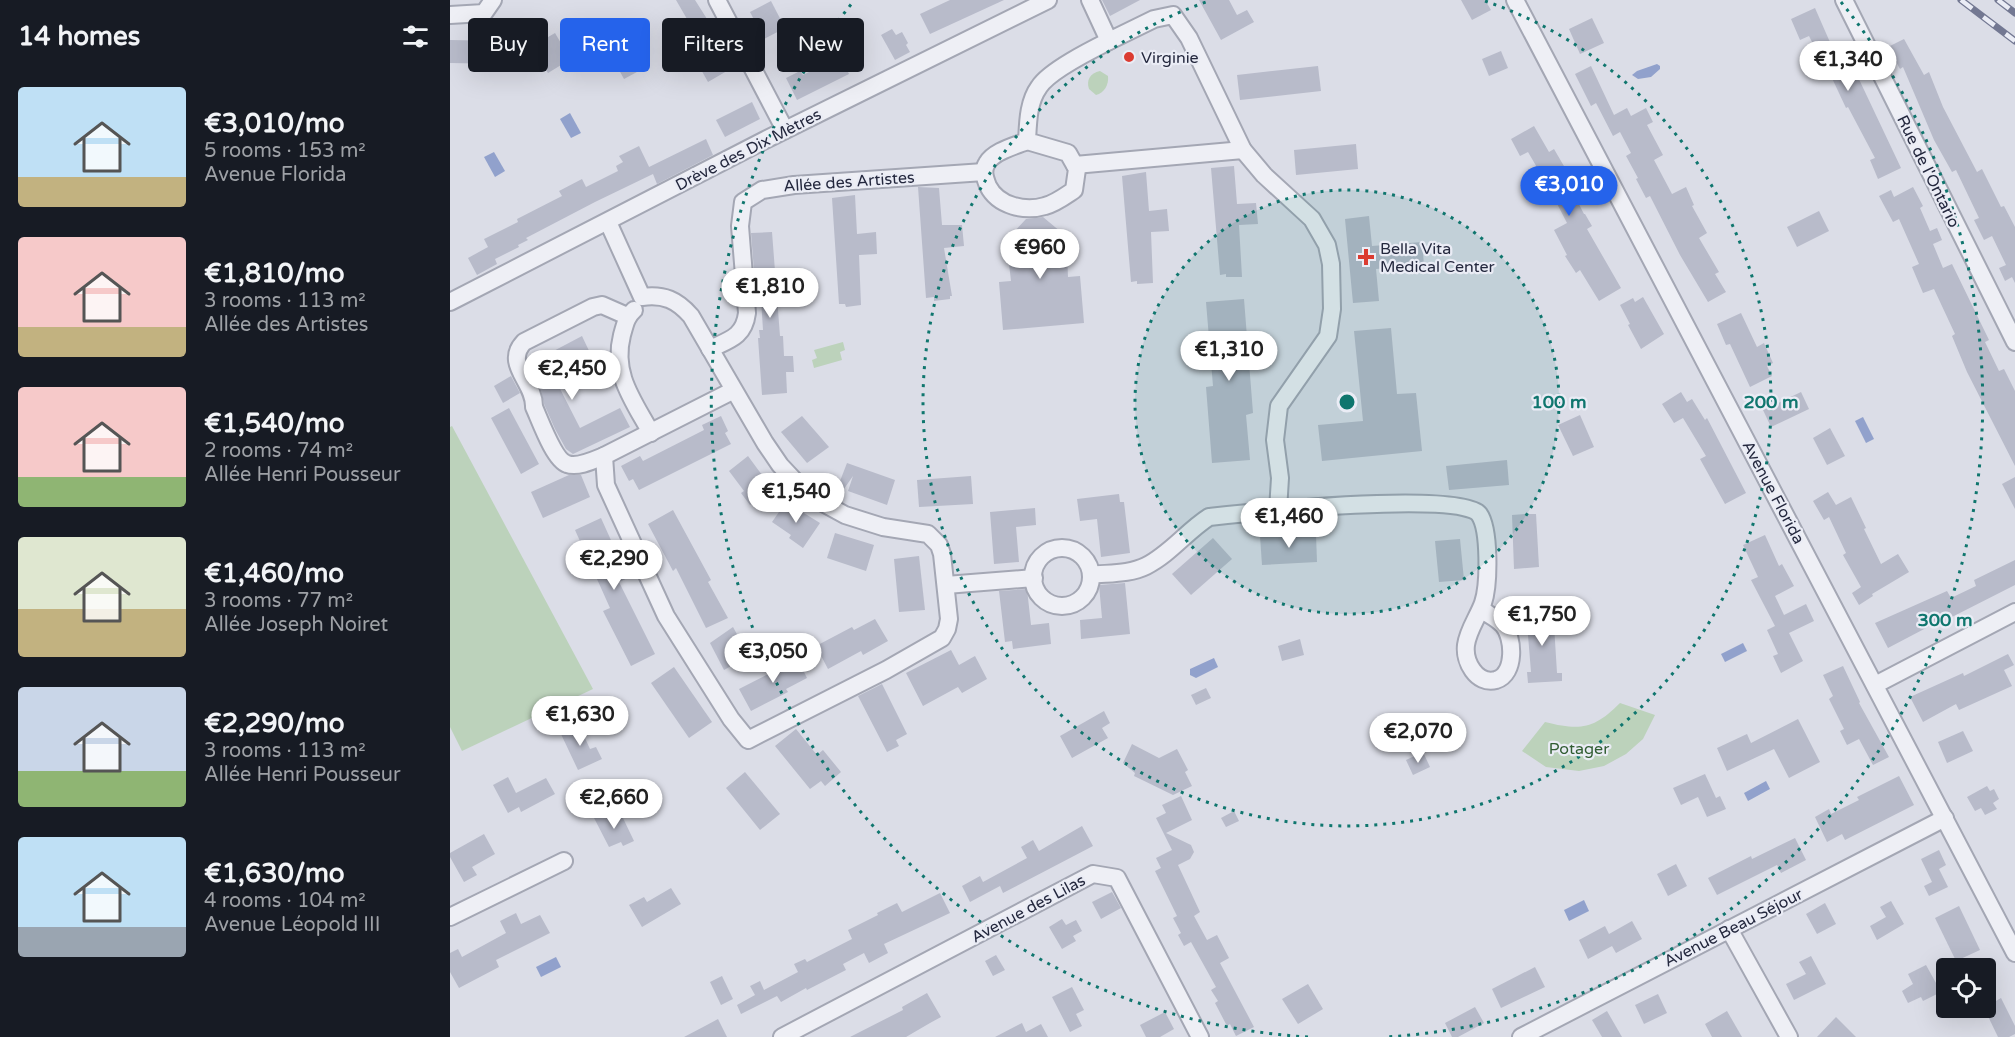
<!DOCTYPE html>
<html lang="en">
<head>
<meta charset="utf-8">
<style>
	:root { --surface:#171b24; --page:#20242c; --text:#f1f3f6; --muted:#9ea1a6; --accent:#2563eb }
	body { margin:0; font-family:"Varela Round",sans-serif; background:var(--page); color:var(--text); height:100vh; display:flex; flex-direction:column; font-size:22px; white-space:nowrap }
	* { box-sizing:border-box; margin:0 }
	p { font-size:20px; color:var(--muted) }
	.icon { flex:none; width:33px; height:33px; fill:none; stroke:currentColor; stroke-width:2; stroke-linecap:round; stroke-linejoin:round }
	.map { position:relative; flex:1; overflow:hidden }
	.drawer { display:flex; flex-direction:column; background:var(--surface); width:450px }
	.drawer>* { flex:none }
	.guide { position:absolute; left:18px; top:18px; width:570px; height:54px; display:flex; gap:12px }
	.buttons { position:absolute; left:1486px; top:958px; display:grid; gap:12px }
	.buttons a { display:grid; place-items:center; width:60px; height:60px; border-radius:6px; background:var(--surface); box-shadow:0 6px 24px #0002; font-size:30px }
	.price { position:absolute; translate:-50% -51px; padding:0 14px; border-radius:21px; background:#fff; color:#222; font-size:20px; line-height:39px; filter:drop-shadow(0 2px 3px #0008) }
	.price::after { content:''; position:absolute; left:50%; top:36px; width:18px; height:14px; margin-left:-9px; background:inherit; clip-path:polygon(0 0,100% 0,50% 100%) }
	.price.active { background:var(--accent); color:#fff }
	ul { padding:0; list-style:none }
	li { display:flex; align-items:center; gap:18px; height:150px; padding:0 18px }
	li span { display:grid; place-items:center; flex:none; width:168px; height:120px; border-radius:6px; color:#555 }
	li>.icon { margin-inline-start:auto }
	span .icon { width:72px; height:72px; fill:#fffc; stroke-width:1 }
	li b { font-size:26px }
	h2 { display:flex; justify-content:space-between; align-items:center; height:72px; padding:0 18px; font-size:26px }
	.chip { padding:0 21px; border-radius:6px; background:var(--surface); box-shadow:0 6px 24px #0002; font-size:21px; line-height:54px }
	.chip.active { background:var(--accent); color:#fff }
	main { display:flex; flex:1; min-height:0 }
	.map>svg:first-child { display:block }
</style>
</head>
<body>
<main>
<section class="drawer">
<h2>14 homes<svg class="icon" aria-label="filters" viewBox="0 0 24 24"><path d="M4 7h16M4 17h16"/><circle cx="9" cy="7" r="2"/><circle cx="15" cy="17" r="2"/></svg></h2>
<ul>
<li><span style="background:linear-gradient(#bfe0f5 75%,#c2b280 0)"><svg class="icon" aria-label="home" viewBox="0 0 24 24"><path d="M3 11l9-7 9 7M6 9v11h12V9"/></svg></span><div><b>€3,010/mo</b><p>5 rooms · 153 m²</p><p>Avenue Florida</p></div></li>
<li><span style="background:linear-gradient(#f6c9c9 75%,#c2b280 0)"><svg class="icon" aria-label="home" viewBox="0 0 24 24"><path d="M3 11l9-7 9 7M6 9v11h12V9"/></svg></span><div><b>€1,810/mo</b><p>3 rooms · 113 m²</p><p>Allée des Artistes</p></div></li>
<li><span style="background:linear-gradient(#f6c9c9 75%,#8fb573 0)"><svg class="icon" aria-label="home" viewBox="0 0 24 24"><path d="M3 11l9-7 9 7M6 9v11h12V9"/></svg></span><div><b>€1,540/mo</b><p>2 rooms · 74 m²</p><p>Allée Henri Pousseur</p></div></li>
<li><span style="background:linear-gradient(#dfe7d0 60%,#c2b280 0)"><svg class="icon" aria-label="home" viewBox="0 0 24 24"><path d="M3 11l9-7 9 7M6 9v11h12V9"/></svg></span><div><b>€1,460/mo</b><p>3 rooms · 77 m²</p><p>Allée Joseph Noiret</p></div></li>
<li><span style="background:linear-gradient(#c9d6e8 70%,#8fb573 0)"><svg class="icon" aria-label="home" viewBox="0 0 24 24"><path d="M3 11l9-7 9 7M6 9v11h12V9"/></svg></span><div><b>€2,290/mo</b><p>3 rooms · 113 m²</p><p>Allée Henri Pousseur</p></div></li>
<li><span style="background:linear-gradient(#bfe0f5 75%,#9aa5b1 0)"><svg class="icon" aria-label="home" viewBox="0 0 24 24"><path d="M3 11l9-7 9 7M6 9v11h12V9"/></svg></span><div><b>€1,630/mo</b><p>4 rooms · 104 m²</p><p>Avenue Léopold III</p></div></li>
</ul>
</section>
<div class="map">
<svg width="1565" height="1037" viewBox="0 0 1565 1037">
	<rect width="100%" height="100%" fill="#dbdde7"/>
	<!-- green -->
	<g fill="#bcd2bb">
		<path d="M650 71 658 76C659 85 654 93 646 95L639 89C636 80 640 73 650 71Z"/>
		<path d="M393 342 395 350 390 352 392 360 364 368 362 360 367 358 364 350Z"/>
		<path d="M2 426 143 689 12 751 0 727V427Z"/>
		<path d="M1170 703 1205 715 1193 739 1176 754 1154 766 1129 771 1096 767 1072 751 1095 722C1131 731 1144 729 1170 703Z"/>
	</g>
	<!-- water -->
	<g fill="#91a1cc">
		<path d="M1207 64 1210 66V69L1201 77 1188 79 1182 75 1187 71Z"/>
		<path d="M120 113 131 133 121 138 110 119Z"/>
		<path d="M44 152 55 171 45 177 34 157Z"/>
		<path d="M1413 417 1424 439 1416 443 1405 421Z"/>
		<path d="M1293 643 1297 651 1275 662 1271 654Z"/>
		<path d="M764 658 768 667 746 678 740 675V669Z"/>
		<path d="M1316 781 1320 789 1298 801 1294 793Z"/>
		<path d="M1134 900 1139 911 1119 921 1114 910Z"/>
		<path d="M106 957 111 967 91 977 86 967Z"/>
	</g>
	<!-- building -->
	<g fill="#b8bbca">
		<path d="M226 0H245L264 30 262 31 282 68 258 82 249 66 257 62 233 21 237 19Z"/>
		<path d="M500 0H554L480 34 470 14Z"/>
		<path d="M652 0H690L660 16Z"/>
		<path d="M749 0H779L787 15 797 10 804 22 771 40Z"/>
		<path d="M1011 0H1035L1041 10 1022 20Z"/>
		<path d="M321 1 335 28 314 39 300 12Z"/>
		<path d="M1365 8 1379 40 1401 78 1407 75 1451 168 1428 179 1420 160 1425 158 1398 107 1396 108 1381 76 1372 80 1364 64 1371 60 1359 36 1350 40 1341 19Z"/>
		<path d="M1142 18 1154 43 1130 54 1119 29Z"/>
		<path d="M442 29 446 35 452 32 458 43 456 45 460 52 445 60 431 35Z"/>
		<path d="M105 33 115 50 111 53 116 62 98 73 90 60 94 58 86 44Z"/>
		<path d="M1454 39 1474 75 1479 72 1493 107 1527 172 1532 169 1551 207 1554 206 1565 227V283L1562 277 1555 281 1549 268 1556 265 1542 236 1534 240 1524 220 1529 218 1506 170 1502 172 1484 140 1453 67 1450 69 1438 47Z"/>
		<path d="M0 40 52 41V64L0 63Z"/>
		<path d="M169 41 178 57 190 51 198 66 174 79 157 48Z"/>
		<path d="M387 49 399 74 347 100 336 78 350 71 353 75 377 63 374 56Z"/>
		<path d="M1051 51 1058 68 1039 76 1032 59Z"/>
		<path d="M868 66 871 91 790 100 787 75Z"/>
		<path d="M1141 66 1164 115 1177 108 1181 116 1196 108 1203 122 1197 125 1213 155 1204 160 1222 194 1236 187 1244 205 1242 206 1257 233 1249 238 1269 272 1265 274 1276 292 1258 302 1230 255 1200 196 1196 198 1186 179 1188 178 1176 156 1181 153 1170 132 1163 136 1146 103 1141 106 1125 74Z"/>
		<path d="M302 102 310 119 275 137 266 120Z"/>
		<path d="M1084 126 1099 152 1104 149 1118 173 1114 175 1134 214H1135L1142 226 1137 229 1171 288 1149 301 1130 270 1126 273 1115 256 1117 255 1104 230 1117 223 1099 188 1078 152 1070 156 1061 139Z"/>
		<path d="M256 139 263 155 207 184 203 174 145 202 76 238 78 240 68 245 69 247 45 259 47 264 27 275 18 258 38 247 34 239 68 222 67 219 112 196 109 191 132 179 136 187 168 171 166 166 173 162 169 156 189 146 202 173 199 167Z"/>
		<path d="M906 144 908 169 846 175 844 150Z"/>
		<path d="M784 166 787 204 806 203 808 224 789 225 792 277H776V274L770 275 761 168Z"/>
		<path d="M696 172 699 211 717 209 719 231 701 232 703 283 687 284V281L681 282 672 176Z"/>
		<path d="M468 187 489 188 492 225H512L514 246 494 248 502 296H500V299L484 301V297L476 298Z"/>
		<path d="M1463 187 1473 206 1470 208 1480 231 1487 228 1492 240 1483 244 1493 268 1502 264 1539 340 1535 342 1549 371 1554 369 1565 391V466L1517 372 1502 336 1505 334 1484 289 1473 293 1462 267 1469 264 1449 219 1443 222 1429 196 1441 190 1444 197Z"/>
		<path d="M405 195 407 234 426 232 427 254 409 255 411 305 396 307 395 304H389L382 198Z"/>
		<path d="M1369 211 1379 231 1347 247 1337 227Z"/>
		<path d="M919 216 922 246 972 242 974 265 926 269 929 301 903 303 895 219Z"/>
		<path d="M593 217 611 232 610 234 621 244 617 250 618 277 630 276 634 323 553 330 549 282 561 281 558 255 552 250 562 238 560 236 576 219Z"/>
		<path d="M322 232 330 336H333L334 356H343L344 372H336L337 393 312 395 308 338H310L309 330H313L310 283H305L301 233Z"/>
		<path d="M1193 297 1214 334 1191 349 1178 325 1180 324 1170 305 1183 298 1185 302Z"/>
		<path d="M794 299 803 413 796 415 800 460 762 463 756 387 763 386 756 302Z"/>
		<path d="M1291 313 1307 347 1314 343 1323 363 1317 366 1322 376 1300 387 1280 344 1276 345 1267 324Z"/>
		<path d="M941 328 947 394 966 393 972 451 872 461 868 425 913 421 904 331Z"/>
		<path d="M132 336 141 355 103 375 130 428 170 408 180 427 123 454 116 449 105 429 94 404 90 386 79 364Z"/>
		<path d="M61 376 70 393 53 403 44 386Z"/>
		<path d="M1231 392 1237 402 1242 399 1255 420 1257 418 1296 493 1275 504 1250 459 1256 456 1233 418 1224 423 1212 404Z"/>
		<path d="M1351 392 1359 409 1321 427 1313 410Z"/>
		<path d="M59 408 89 464 71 474 41 418Z"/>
		<path d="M1130 415 1144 447 1123 456 1108 425Z"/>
		<path d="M271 416 278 431 275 433 281 444 189 490 183 479 179 481 171 466 190 456 193 461 254 430 252 425Z"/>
		<path d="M352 416 379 447 357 463 331 432Z"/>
		<path d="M1380 428 1395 456 1377 465 1363 438Z"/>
		<path d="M298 456 312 475 314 473 325 487 300 505 291 493 294 491 279 471Z"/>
		<path d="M1057 460 1059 485 999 490 996 466Z"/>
		<path d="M397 463 445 480 437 505 398 491 403 476 389 496 385 494Z"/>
		<path d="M119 475H131L140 497 93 518 81 492Z"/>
		<path d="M521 476 523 504 469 507 467 480Z"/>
		<path d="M1565 477V509L1552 484Z"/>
		<path d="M1378 492 1386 505 1401 497 1416 528 1414 529 1431 564 1448 554 1459 572 1422 594 1423 596 1409 605 1402 593 1411 587 1393 555 1396 553 1379 517 1374 520 1363 501Z"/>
		<path d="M669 494 670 502H674L680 553 651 557 647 519 630 521 627 499Z"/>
		<path d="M336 502 370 523 353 548 339 538 341 535 322 522Z"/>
		<path d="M585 508 586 525 566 527 569 562 544 564 540 512Z"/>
		<path d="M223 510 261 580 258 582 278 618 256 628 226 568 223 571 198 524Z"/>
		<path d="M1075 514H1086L1089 567 1064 569 1062 515Z"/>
		<path d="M151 518 178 578 169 582 205 654 181 666 153 611 160 608 125 530Z"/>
		<path d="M385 533 424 545 416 571 377 558Z"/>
		<path d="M866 534 867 562 812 565 810 536Z"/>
		<path d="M1315 535 1329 566 1332 564 1344 586 1325 596 1334 615 1356 604 1364 621 1339 633 1353 661 1331 673 1323 656 1328 654 1317 630 1325 626 1301 580 1308 577 1293 545Z"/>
		<path d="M763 538 782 559 741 595 722 574Z"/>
		<path d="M1010 539 1014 580 989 582 985 541Z"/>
		<path d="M469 556 475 610 449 612 444 559Z"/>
		<path d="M1565 560V585L1498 619 1497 617 1438 648 1425 623 1497 591 1501 598 1526 586 1524 580Z"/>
		<path d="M675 583 680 634 631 639 630 620 652 618 649 585Z"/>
		<path d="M577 589 581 625 599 623 601 644 563 649 562 641 555 642 549 591Z"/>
		<path d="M1103 609 1107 673H1112V681L1078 683 1077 672H1081L1076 611Z"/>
		<path d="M425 619 438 641 413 655 411 651 378 669 366 646 402 627 404 630Z"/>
		<path d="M283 627 299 656 274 670 260 643Z"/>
		<path d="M850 639 854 655 832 661 828 646Z"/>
		<path d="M501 650 509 665 525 656 537 679 512 693 508 687 473 706 456 673Z"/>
		<path d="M1558 654 1564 665 1554 670 1562 686 1509 710 1506 704 1473 722 1460 697 1513 673 1514 676Z"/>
		<path d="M346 656 357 678 336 689 338 692 301 711 289 689 324 671 323 668Z"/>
		<path d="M1393 666 1410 702 1409 703 1439 757 1423 765 1409 739 1397 745 1390 731 1394 729 1379 699 1383 696 1373 675Z"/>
		<path d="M224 667 262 722 239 738 201 683Z"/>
		<path d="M432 684 457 734 446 740 449 746 437 752 408 696Z"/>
		<path d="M756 688 761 698 746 705 741 695Z"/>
		<path d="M654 711 660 723 652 728 658 738 622 758 610 736Z"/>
		<path d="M1348 719 1370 762 1339 778 1324 749 1277 771 1267 748 1297 734 1301 743Z"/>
		<path d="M128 723 140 749 146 747 152 759 128 770 110 732Z"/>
		<path d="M346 729 367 755 373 750 391 772 375 786 371 781 360 789 325 746Z"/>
		<path d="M1513 731 1523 751 1497 763 1488 742Z"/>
		<path d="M682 744 709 758 727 749 738 770 735 772 742 786 723 795 684 776 685 773 673 763Z"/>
		<path d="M973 752 980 767 963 775 956 760Z"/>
		<path d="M295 772 330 814 310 830 276 788Z"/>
		<path d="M1255 774 1266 798 1270 796 1276 809 1257 817 1248 797 1231 805 1223 788Z"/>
		<path d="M1449 776 1464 805 1395 840 1392 834 1377 842 1365 817 1379 809 1381 814 1409 800 1407 797Z"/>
		<path d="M58 777 66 793 96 778 105 794 71 812 69 807 58 813 43 785Z"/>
		<path d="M1537 786 1540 791 1544 789 1549 799 1543 803 1547 809 1535 815 1531 808 1525 811 1517 797Z"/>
		<path d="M731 796 742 820 716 833 741 845 744 852 740 859 728 865 750 912 744 916 757 940 767 935 779 958 770 963 804 1027 786 1036 780 1024 777 1026 765 1003 768 1001 761 990 766 987 741 942 734 946 728 935 731 933 723 918 727 916 705 871 711 868 706 858 722 850 706 818 716 813 712 805Z"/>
		<path d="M155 811 160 822 172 816 184 841 173 846 171 842 159 847 143 816Z"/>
		<path d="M784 811 789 821 776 827 771 818Z"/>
		<path d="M632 826 643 846 553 893 550 886 520 902 512 886 530 876 533 882 577 858 571 847 583 840 589 851Z"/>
		<path d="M34 834 45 854 22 867 27 875 14 882 0 857V853Z"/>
		<path d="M1345 838 1356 860 1331 873 1327 865 1267 895 1258 878 1301 856 1302 859Z"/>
		<path d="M1489 850 1496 865 1489 869 1498 887 1479 896 1474 886 1482 882 1471 859Z"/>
		<path d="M1226 864 1237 886 1218 896 1207 874Z"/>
		<path d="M221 888 231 904 192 927 179 905 194 897 197 902Z"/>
		<path d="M662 892 671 908 651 919 642 902Z"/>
		<path d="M490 893 500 913 434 944 438 953 419 963 414 953 393 964 396 970 357 990 356 988 331 1002 327 996 291 1014 287 1005 305 995 300 986 310 981 314 990 348 972 344 964 355 959 357 962 402 939 398 930 428 915 427 913 447 903 452 912Z"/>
		<path d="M1441 901 1454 924 1427 940 1420 926 1436 917 1430 907Z"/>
		<path d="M1375 903 1386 924 1367 934 1356 914Z"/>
		<path d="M1509 906 1530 950 1506 961 1485 918Z"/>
		<path d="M66 913 71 924 90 915 100 933 46 960 49 967 9 988 0 972V953L8 949 12 957 56 933 50 921Z"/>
		<path d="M612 919 616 925 626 920 632 931 623 936 626 941 612 949 599 927Z"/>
		<path d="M1182 921 1192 939 1166 953 1162 946 1138 959 1129 940 1155 926 1159 934Z"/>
		<path d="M546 955 555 970 543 976 535 961Z"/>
		<path d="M1361 956 1376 984 1344 1000 1336 984 1356 974 1349 962Z"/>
		<path d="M1476 965 1491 992 1473 1001 1471 997 1458 1003 1452 991 1463 984 1458 974Z"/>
		<path d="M1085 967 1095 987 1051 1008 1042 989Z"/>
		<path d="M272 976 283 999 271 1005 260 982Z"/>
		<path d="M858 984 873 1009 848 1024 832 999Z"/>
		<path d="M622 987 634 1010 626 1014 632 1026 620 1032 602 997Z"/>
		<path d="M477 993 491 1017 480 1023 456 1037H400L453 1010 452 1007Z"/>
		<path d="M1208 994 1217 1013 1194 1024 1185 1005Z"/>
		<path d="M1551 998 1565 1026V1034L1559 1037H1548L1534 1008Z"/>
		<path d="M1025 1007 1034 1023 1008 1037H1002L995 1023Z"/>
		<path d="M1157 1011 1172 1037H1152L1142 1020Z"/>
		<path d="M1277 1011 1292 1037H1262L1255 1024Z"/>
		<path d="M715 1012 724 1029 710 1037H696L690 1025Z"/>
		<path d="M1386 1017 1406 1037H1367Z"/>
		<path d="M268 1019 277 1037H234L255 1026Z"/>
		<path d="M572 1023 576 1032 591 1024 598 1037H545Z"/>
	</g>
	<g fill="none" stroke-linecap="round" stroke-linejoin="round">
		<defs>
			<g id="minor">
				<path d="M267 0 335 130"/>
				<path d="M640 0 659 41 704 19 723 15 739 38 793 150 814 175 862 219 877 245 881 264 882 309 878 336 829 406 825 440 830 478 828 510"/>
				<path d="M1065 0 1565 953"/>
				<path d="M1394 0 1565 342"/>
				<path d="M0 15 34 13 43 0"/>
				<path d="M577 141C565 146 544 151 537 163 532 171 535 178 538 186 548 206 575 212 595 206 606 203 615 196 624 190L627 169 618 153 577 141C578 123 578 102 589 87 599 71 641 50 659 41"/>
				<path d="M625 165 793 150"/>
				<path d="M158 222 192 297C214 294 227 300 241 316L315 443 330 465 345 481 373 503 395 515 433 527 478 534 489 545 492 554 499 619 497 629 492 638 436 670 298 740 281 719 216 616 156 485 154 456 284 390"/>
				<path d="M0 302 315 140 598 0"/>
				<path d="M184 310C176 317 175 325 172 335 162 374 183 400 201 433"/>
				<path d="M260 349C279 340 294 337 297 313L290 226 293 202 312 190 344 185 534 172"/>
				<path d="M154 456C144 460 128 468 117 464 104 460 90 420 84 407 85 382 53 364 74 342L143 307 152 305 177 316"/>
				<circle cx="612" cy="577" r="29"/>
				<path d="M641 575C659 573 680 574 696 566 720 554 737 531 759 517 797 513 1010 490 1029 514 1040 529 1039 585 1033 603 1028 617 1018 630 1016 645 1014 661 1026 685 1046 680 1066 674 1064 637 1053 625 1047 618 1037 614 1031 609"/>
				<path d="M496 585 584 578"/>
				<path d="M1425 685 1565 612"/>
				<path d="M0 917 114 861"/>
				<path d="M1279 929 1339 1037"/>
				<path d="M332 1037 643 874 667 878 750 1037"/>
				<path d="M1071 1037 1495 818"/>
			</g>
		</defs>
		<!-- minor casing -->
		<use href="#minor" stroke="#a4a7b4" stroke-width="20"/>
		<!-- minor -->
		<use href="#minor" stroke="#eeeff5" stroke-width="16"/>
		<defs>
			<g id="rail">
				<path d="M1511 0 1565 41"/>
				<path d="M1548 0 1565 13"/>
			</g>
		</defs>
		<!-- rail casing -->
		<use href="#rail" stroke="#737892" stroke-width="7"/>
		<!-- rail -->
		<use href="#rail" stroke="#eaecf5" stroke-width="4.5" stroke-dasharray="14" stroke-linecap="butt"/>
	</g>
	<!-- distance rings -->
	<circle cx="897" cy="402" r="212" fill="#0f766e" fill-opacity=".12"/>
	<g fill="none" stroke="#0f766e" stroke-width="3" stroke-dasharray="3 6">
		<circle cx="897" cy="402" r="212"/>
		<path d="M1035 1A424 424 0 1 1 759 1"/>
		<path d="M858 1037A636 636 0 0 1 403 2M1391 2A636 636 0 0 1 936 1037"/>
	</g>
	<!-- markers -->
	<g fill="#db3b31" stroke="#eaecf5" stroke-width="2">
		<circle cx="679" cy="57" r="6"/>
		<path d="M913 248h6v6h6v6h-6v6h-6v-6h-6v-6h6z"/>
	</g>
	<g text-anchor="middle" stroke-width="4.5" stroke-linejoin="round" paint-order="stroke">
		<!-- poi labels -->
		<g font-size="16" fill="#24283e" stroke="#eaecf5" text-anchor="start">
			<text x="691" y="63">Virginie</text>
			<text x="930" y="254">Bella Vita<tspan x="930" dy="18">Medical Center</tspan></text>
		</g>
		<!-- street labels -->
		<g font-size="16" fill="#24283e" stroke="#eaecf5">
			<text transform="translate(298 149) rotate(-27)" y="6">Drève des Dix Mètres</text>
			<text transform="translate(1479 171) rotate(64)" y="6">Rue de l'Ontario</text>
			<text transform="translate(399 181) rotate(-4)" y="6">Allée des Artistes</text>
			<text transform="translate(1324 492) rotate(62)" y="6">Avenue Florida</text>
			<text transform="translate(578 908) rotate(-28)" y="6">Avenue des Lilas</text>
			<text transform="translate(1283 927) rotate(-27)" y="6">Avenue Beau Séjour</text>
		</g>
		<!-- park labels -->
		<g font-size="16" fill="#305c31" stroke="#eaecf5">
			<text x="1129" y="754">Potager</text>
		</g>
	</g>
	<circle cx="897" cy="402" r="9" fill="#0f766e" stroke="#eaecf5" stroke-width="3"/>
	<g font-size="18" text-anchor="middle" font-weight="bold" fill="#0f766e" stroke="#eaecf5" stroke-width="4.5" stroke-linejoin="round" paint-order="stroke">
		<text x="1109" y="408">100 m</text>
		<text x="1321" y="408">200 m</text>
		<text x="1495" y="626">300 m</text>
	</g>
</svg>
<div class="buttons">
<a><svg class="icon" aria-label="locate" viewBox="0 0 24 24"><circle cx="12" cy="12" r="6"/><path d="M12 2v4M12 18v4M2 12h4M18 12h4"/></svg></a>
</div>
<b class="price" style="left:1398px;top:92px">€1,340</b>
<b class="price active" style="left:1119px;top:217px">€3,010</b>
<b class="price" style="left:590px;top:280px">€960</b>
<b class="price" style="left:320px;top:319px">€1,810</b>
<b class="price" style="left:779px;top:382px">€1,310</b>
<b class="price" style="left:122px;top:401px">€2,450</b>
<b class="price" style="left:346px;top:524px">€1,540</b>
<b class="price" style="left:839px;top:549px">€1,460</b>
<b class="price" style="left:164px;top:591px">€2,290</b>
<b class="price" style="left:1092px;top:647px">€1,750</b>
<b class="price" style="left:323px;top:684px">€3,050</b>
<b class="price" style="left:130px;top:747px">€1,630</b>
<b class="price" style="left:968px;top:764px">€2,070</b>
<b class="price" style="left:164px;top:830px">€2,660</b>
<div class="guide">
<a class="chip">Buy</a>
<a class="chip active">Rent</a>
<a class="chip">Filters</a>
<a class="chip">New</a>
</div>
</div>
</main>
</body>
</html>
